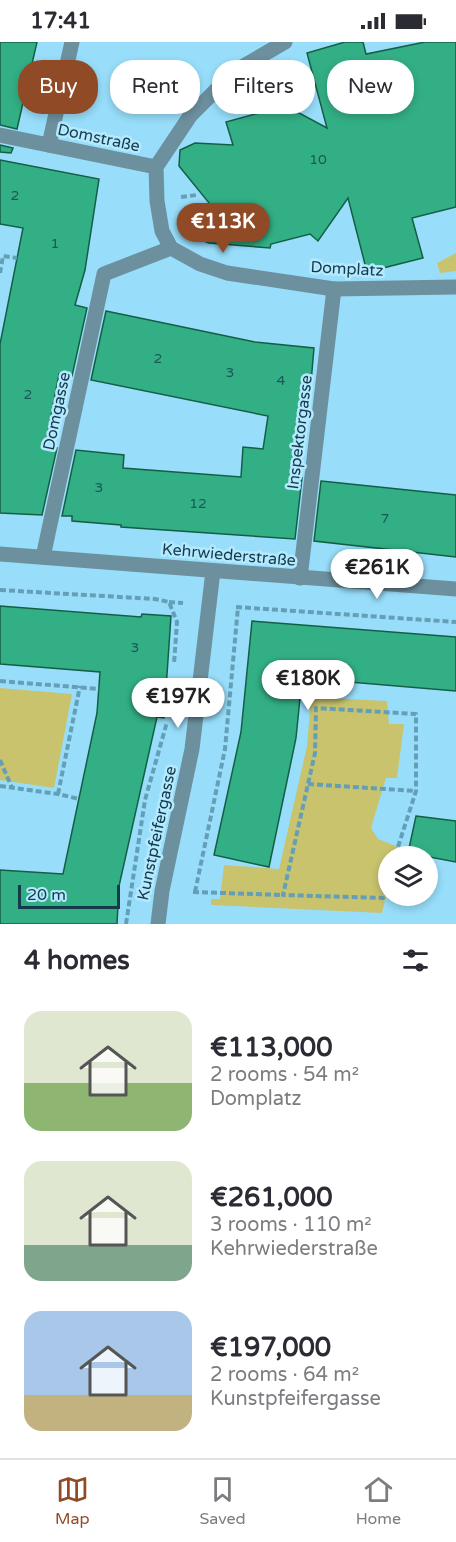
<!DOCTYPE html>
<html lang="en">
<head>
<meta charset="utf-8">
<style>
	:root { --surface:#fff; --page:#f7f7f7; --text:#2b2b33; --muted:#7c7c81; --line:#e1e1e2; --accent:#914a26 }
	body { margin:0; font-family:"Varela Round",sans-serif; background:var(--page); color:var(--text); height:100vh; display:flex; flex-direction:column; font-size:22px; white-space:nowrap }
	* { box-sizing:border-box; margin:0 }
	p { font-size:20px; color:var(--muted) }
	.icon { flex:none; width:33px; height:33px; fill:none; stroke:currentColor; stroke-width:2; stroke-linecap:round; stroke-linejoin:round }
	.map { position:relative; height:882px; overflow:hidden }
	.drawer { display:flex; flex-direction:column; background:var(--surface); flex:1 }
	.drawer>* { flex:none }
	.banner { position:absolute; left:18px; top:18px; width:420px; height:54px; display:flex; gap:12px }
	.fabs { position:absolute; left:378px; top:804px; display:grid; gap:12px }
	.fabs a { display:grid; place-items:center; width:60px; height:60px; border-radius:50%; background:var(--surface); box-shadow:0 3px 9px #0003; font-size:30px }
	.scale { position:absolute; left:18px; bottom:15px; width:102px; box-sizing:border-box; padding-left:6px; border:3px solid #143b4a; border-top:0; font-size:16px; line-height:21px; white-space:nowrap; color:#143b4a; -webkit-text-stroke:4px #b5e9ff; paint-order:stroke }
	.price { position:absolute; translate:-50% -51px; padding:0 14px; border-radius:21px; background:#fff; color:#222; font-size:20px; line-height:39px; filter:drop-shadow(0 2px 3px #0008) }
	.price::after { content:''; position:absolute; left:50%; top:36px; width:18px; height:14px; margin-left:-9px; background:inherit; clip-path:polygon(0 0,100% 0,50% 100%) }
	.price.active { background:var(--accent); color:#fff }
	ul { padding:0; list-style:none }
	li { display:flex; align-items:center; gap:18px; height:150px; padding:0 24px }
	li span { display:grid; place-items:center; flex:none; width:168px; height:120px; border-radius:18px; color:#555 }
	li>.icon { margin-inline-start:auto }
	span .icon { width:72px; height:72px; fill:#fffc; stroke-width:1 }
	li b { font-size:26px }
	h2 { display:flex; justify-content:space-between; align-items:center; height:72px; padding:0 24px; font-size:26px }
	.pill { padding:0 21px; border-radius:24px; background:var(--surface); box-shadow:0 3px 9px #0003; font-size:21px; line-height:54px }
	.pill.active { background:var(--accent); color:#fff }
	.status { display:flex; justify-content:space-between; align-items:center; height:42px; padding:0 30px; background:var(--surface); direction:ltr }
	.status svg { height:16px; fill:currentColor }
	.tabs { display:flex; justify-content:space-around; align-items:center; height:84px; border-top:2px solid var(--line); background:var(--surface); font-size:16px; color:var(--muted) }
	.tabs a { display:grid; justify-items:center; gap:3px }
	.tabs .active { color:var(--accent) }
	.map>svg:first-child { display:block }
</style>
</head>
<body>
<div class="status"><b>17:41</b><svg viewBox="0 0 49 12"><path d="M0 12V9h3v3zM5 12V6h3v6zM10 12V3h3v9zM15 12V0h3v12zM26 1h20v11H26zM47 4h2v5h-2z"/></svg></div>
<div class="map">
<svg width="456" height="882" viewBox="0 0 456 882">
	<rect width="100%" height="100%" fill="#98defb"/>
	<!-- green -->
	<g fill="#c8c36c">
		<path d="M456 211V229L440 231 437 221Z"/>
		<path d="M0 646 72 652 54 746 0 738Z"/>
		<path d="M311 655 387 659 389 682H404L397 736H386L371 786 378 797 398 805 396 814H388V845L382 871 211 863V857H220L224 823 279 827 307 704Z"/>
	</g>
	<!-- building -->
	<g fill="#33af85" stroke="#155e46" stroke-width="1.5">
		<path d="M0 0H37L17 87 0 83Z"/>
		<path d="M345 0H363L366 12 425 0H456V165L412 176 423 216 367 230 348 156 318 199 310 192 271 202 270 206 209 201 204 199 195 189V173L214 167 179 124 180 108 195 101 233 103 226 80 270 68 275 58 327 86 307 11Z"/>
		<path d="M0 103 13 106 11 111 0 110Z"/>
		<path d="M0 118 99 137 85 228 75 263 87 266 72 334 59 332 45 405 57 406 42 473 0 471V302L23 186 0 182Z"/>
		<path d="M106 269 255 300 314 306 308 375H304L300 436H302L295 497 121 485V483L72 479V474H62L76 408 124 413 123 426 241 435 243 405 263 407 268 374 91 338Z"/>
		<path d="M321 439 456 453V515L314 499Z"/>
		<path d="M0 564 141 575 142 572 171 574 164 676 157 675 119 844 117 882H0V828L63 832 97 671 100 630 0 622Z"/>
		<path d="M252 579 456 595V649L302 636 296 696 269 825 214 813 241 690Z"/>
		<path d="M416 774 456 779V820L408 811Z"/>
	</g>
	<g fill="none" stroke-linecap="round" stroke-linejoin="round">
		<!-- path -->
		<g stroke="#659fb7" stroke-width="4" stroke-dasharray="6 3" stroke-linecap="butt">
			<path d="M181 155 197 153"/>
			<path d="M0 231 3 214 17 216"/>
			<path d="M0 548 155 557 169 560 177 580 174 622"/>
			<path d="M169 560 183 561"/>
			<path d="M236 565 456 580"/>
			<path d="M0 639 99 647"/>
			<path d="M0 718 12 746"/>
			<path d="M308 742 416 749"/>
			<path d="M0 744 58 752 79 757"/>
			<path d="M58 752 80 644"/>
			<path d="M388 837 383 856 283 853 315 711 316 666 416 672V749L395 814"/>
			<path d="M193 850 283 853"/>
			<path d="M195 850 225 707 238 565"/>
			<path d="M126 882 145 758 167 680"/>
		</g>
		<!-- minor -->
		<g stroke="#6d909f" stroke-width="15">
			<path d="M285 0 235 29 190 74 156 125 157 159 162 189 171 206 200 222 227 231 334 247 456 245"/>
			<path d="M0 93 156 125"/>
			<path d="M49 103 72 0"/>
			<path d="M0 512 456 547"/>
			<path d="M43 515 104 232 171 206"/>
			<path d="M300 536 334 247"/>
			<path d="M158 882 162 849 192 707 213 529"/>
		</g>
	</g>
	<g text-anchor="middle" stroke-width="5" stroke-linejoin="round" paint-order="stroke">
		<!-- number labels -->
		<g font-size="14" fill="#1c5859">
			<text x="318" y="122">10</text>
			<text x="15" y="158">2</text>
			<text x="55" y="206">1</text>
			<text x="158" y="321">2</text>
			<text x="230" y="335">3</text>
			<text x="281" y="343">4</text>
			<text x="28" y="357">2</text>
			<text x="99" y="450">3</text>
			<text x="198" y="466">12</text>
			<text x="385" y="481">7</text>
			<text x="135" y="610">3</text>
		</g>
		<!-- street labels -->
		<g font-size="16" fill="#143b4a" stroke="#b5e9ff">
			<text transform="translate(99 95) rotate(12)" y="6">Domstraße</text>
			<text transform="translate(347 226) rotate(3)" y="6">Domplatz</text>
			<text transform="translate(56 369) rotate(-78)" y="6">Domgasse</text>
			<text transform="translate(299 390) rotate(-83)" y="6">Inspektorgasse</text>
			<text transform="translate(229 512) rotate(5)" y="6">Kehrwiederstraße</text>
			<text transform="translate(156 791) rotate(-78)" y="6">Kunstpfeifergasse</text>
		</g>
	</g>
</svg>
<div class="fabs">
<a><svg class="icon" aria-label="layers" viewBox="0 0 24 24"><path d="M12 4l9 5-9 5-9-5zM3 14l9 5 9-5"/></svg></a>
</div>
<div class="scale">20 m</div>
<b class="price active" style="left:223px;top:212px">€113K</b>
<b class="price" style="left:377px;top:558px">€261K</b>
<b class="price" style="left:308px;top:669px">€180K</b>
<b class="price" style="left:178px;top:687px">€197K</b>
<div class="banner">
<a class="pill active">Buy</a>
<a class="pill">Rent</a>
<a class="pill">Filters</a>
<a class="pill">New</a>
</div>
</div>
<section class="drawer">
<h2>4 homes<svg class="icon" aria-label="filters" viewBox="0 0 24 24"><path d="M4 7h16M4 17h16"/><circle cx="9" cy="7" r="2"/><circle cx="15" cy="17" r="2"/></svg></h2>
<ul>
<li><span style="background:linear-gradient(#dfe7d0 60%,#8fb573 0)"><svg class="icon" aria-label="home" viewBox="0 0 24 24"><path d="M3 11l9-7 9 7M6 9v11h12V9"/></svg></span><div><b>€113,000</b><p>2 rooms · 54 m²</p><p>Domplatz</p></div></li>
<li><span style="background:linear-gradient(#dfe7d0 70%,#7fa58c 0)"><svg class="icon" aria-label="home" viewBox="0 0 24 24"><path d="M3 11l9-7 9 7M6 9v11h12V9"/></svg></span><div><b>€261,000</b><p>3 rooms · 110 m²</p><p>Kehrwiederstraße</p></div></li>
<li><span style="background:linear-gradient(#a9c7e8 70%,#c2b280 0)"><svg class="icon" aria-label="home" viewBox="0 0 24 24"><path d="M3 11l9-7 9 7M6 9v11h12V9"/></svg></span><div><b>€197,000</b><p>2 rooms · 64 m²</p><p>Kunstpfeifergasse</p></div></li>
</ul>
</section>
<nav class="tabs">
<a class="active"><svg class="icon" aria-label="map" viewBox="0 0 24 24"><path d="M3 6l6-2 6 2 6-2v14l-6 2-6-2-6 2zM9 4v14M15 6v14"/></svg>Map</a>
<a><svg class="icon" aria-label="saved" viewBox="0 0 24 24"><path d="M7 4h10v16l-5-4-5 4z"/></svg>Saved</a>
<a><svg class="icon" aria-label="home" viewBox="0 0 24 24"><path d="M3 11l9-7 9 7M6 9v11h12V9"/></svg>Home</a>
</nav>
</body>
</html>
